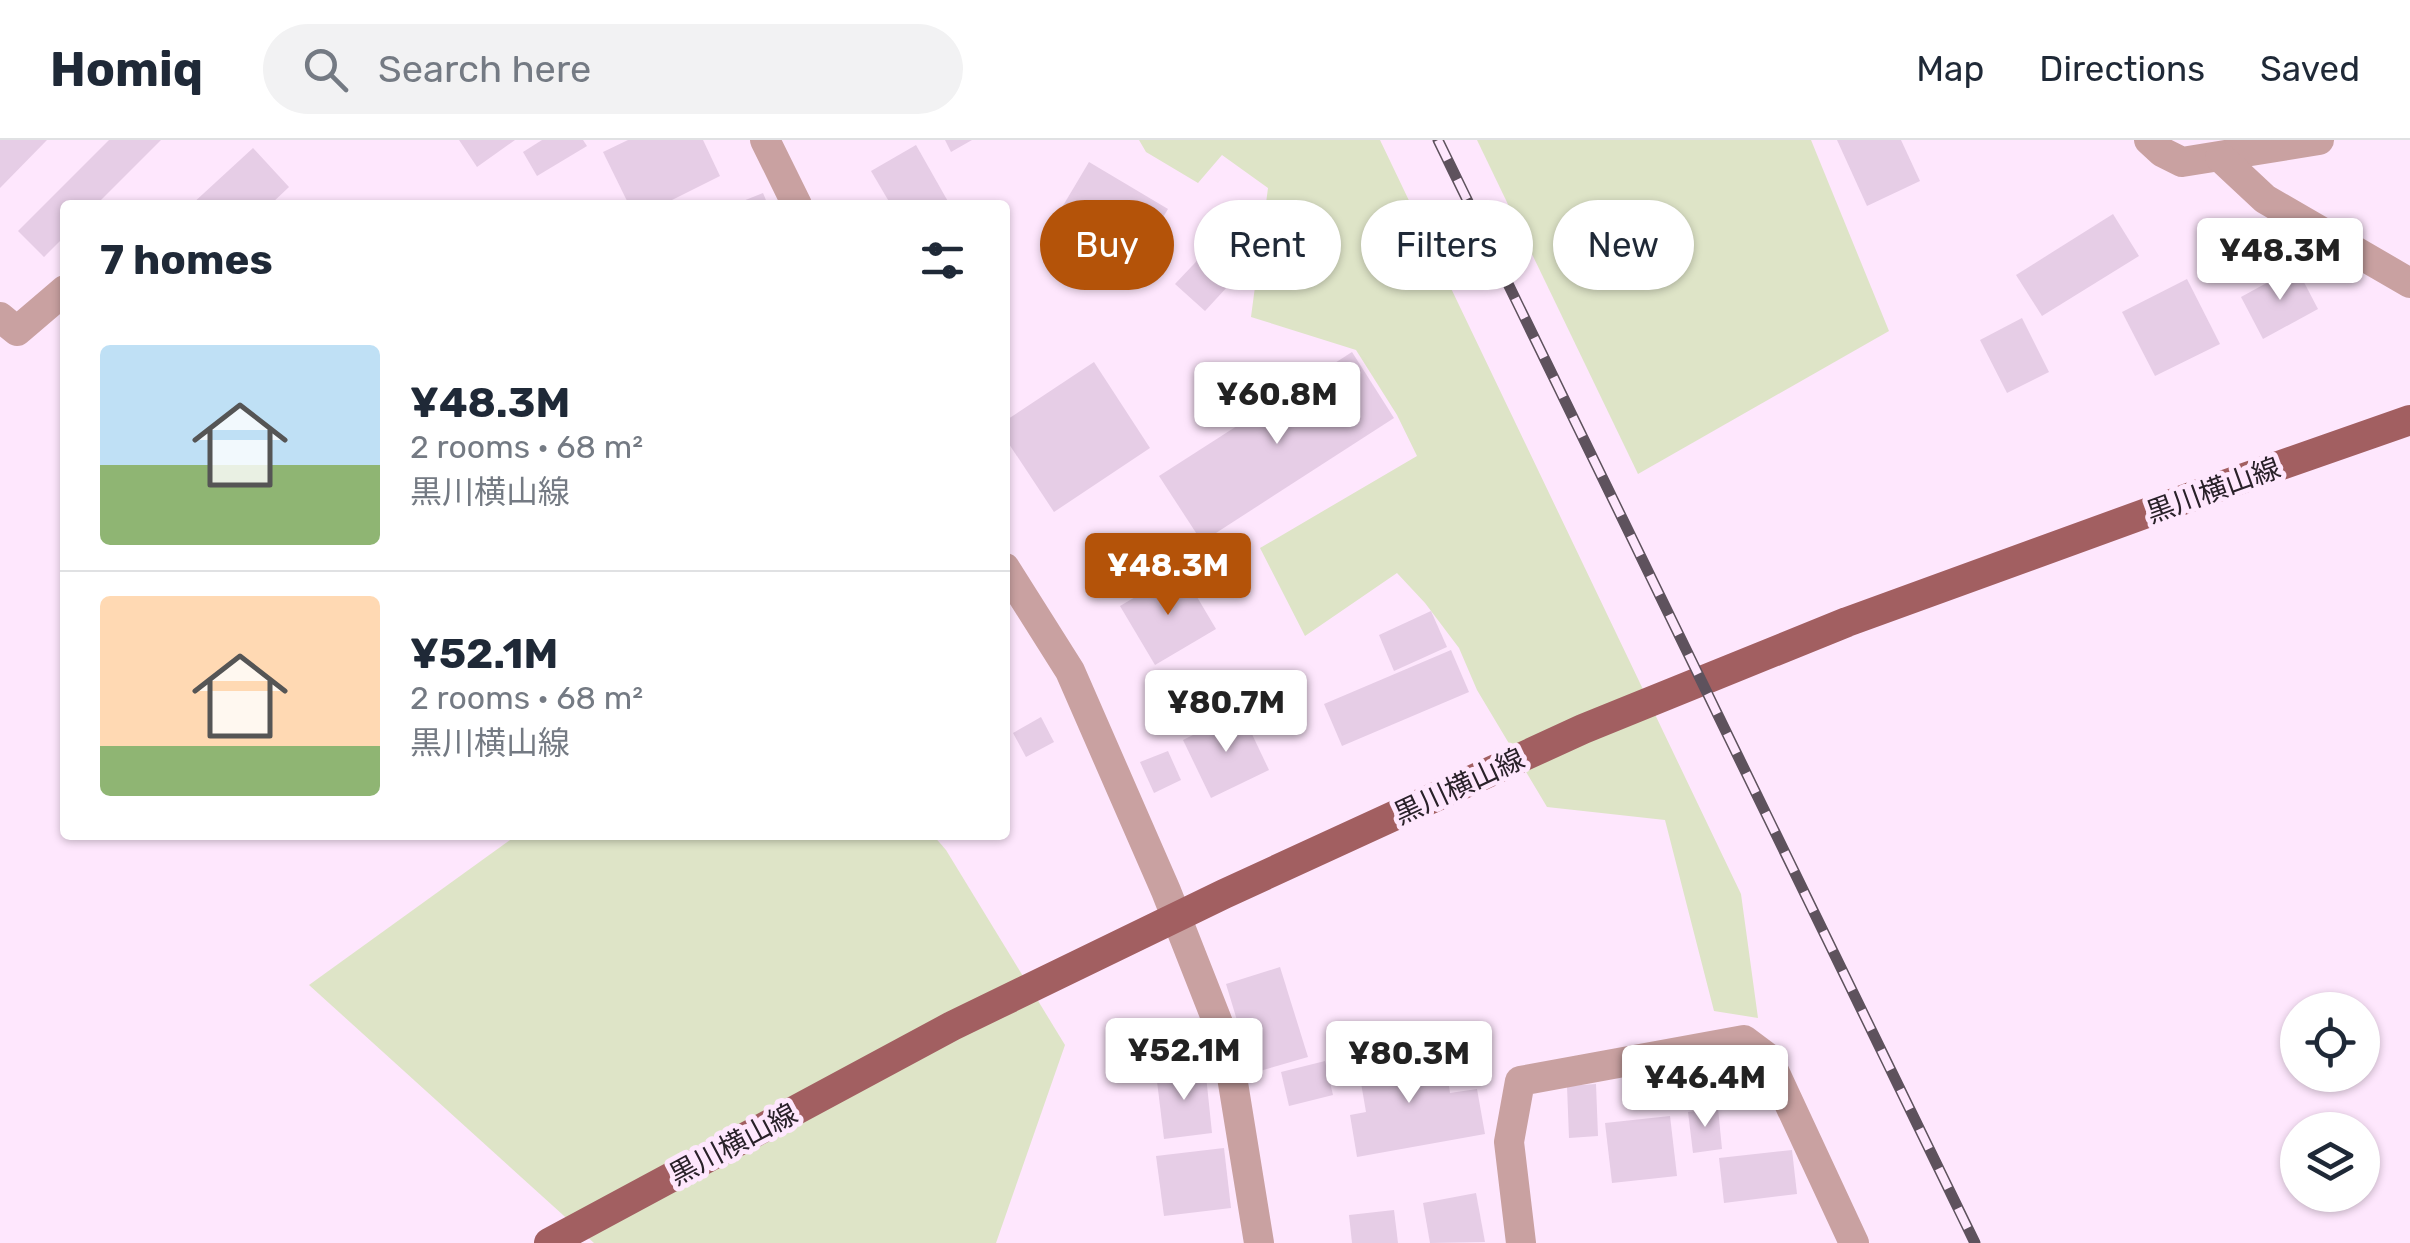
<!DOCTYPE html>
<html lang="en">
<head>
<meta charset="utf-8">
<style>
	:root { --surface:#fff; --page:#f2f2f3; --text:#1f2937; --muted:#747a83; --line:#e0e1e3; --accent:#b45309 }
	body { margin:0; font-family:Rubik,"Noto Sans JP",sans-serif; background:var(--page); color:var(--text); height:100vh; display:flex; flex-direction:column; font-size:38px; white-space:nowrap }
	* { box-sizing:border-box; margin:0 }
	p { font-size:32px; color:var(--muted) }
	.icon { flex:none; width:55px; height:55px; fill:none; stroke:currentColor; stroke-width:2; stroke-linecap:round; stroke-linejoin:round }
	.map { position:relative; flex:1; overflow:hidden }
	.panel { position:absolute; left:60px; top:60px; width:950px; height:640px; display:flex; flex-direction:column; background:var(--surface); border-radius:10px; box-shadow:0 2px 8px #0004 }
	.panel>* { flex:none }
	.banner { position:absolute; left:1040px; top:60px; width:950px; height:90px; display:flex; gap:20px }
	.buttons { position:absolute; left:2280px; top:852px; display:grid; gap:20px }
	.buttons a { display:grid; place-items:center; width:100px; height:100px; border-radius:50%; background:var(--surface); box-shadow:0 2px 8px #0004; font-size:50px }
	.price { position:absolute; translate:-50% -85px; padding:0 22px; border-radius:10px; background:#fff; color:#222; font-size:32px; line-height:65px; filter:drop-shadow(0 2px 5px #0008) }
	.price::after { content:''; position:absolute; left:50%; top:60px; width:30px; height:22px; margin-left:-15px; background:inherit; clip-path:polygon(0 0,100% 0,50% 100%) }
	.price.current { background:var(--accent); color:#fff }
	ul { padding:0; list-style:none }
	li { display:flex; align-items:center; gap:30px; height:250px; padding:0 40px }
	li+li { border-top:2px solid var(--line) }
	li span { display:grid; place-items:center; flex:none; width:280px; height:200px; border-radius:10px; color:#555 }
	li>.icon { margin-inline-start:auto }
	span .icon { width:120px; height:120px; fill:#fffc; stroke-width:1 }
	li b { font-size:42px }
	h2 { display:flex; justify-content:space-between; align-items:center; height:120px; padding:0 40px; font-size:42px }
	.chip { padding:0 35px; border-radius:45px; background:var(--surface); box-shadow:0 2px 8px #0004; font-size:35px; line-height:90px }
	.chip.current { background:var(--accent); color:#fff }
	header { display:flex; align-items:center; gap:60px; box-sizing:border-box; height:140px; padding:0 50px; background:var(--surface); border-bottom:2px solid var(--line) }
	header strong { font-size:48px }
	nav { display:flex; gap:55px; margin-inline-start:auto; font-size:35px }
	.search { width:700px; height:90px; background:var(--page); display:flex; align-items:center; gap:25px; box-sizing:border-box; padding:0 35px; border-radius:55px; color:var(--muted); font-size:38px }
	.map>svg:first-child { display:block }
</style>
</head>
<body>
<header>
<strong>Homiq</strong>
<div class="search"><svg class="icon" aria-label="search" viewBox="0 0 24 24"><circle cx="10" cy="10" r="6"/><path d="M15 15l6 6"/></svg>Search here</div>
<nav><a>Map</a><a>Directions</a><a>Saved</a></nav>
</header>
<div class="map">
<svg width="2410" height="1103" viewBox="0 0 2410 1103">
	<rect width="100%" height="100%" fill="#fee7fd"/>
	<!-- green -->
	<g fill="#dee4c7">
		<path d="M1139 0H1380L1741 754 1758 878 1714 871 1665 680 1547 667 1477 550 1459 508 1425 463 1397 433 1305 496 1260 408 1417 316 1397 275 1356 210 1251 177 1268 48 1222 15 1198 43 1146 12Z"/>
		<path d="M1477 0H1811L1889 191 1638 334Z"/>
		<path d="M517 695H933L946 710 1065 905 996 1103H594L309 845Z"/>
	</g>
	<!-- building -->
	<g fill="#e6cde6">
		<path d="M0 0H47L0 48Z"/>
		<path d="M109 0H161L96 65H65V96L44 117 18 91Z"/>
		<path d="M459 0H515L477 27Z"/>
		<path d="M542 0H583L587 6 537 36 523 12Z"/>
		<path d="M628 0H703L720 36 662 65H629L603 12Z"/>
		<path d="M945 0H972L951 12Z"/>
		<path d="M1837 0H1901L1920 41 1867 66Z"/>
		<path d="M916 5 950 65H891L871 31Z"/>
		<path d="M253 8 289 47 270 65H191Z"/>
		<path d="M1089 22 1168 69 1120 148 1042 101Z"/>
		<path d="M763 53 768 65H733Z"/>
		<path d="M2113 74 2139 116 2042 176 2016 135Z"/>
		<path d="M1210 107 1239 134 1205 171 1175 144Z"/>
		<path d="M2296 127 2318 169 2263 199 2241 157Z"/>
		<path d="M2187 139 2220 204 2155 236 2122 172Z"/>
		<path d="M2022 178 2049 232 2007 253 1980 200Z"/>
		<path d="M1352 212 1394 278 1202 402 1159 336Z"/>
		<path d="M1094 222 1150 308 1054 372 1005 298V281Z"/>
		<path d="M1181 430 1216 489 1155 525 1120 466Z"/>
		<path d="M1431 471 1447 507 1394 531 1379 495Z"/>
		<path d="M1451 510 1469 552 1342 606 1324 564Z"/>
		<path d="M1241 571 1269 630 1211 658 1183 600Z"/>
		<path d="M1041 577 1054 602 1026 617 1013 593Z"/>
		<path d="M1168 611 1181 640 1154 653 1140 622Z"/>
		<path d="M1280 827 1308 917 1253 933 1226 844Z"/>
		<path d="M1388 902 1394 935 1446 925 1450 953 1477 949 1485 994 1357 1017 1350 975 1366 972 1355 908Z"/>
		<path d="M1325 921 1333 955 1289 966 1281 932Z"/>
		<path d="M1205 926 1212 993 1164 999 1156 933Z"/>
		<path d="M1596 944 1598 996 1569 998 1567 946Z"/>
		<path d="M1718 968 1722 1009 1693 1013 1688 972Z"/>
		<path d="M1670 976 1677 1036 1612 1043 1605 983Z"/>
		<path d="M1224 1008 1231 1068 1164 1076 1156 1016Z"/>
		<path d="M1792 1010 1797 1054 1724 1063 1719 1018Z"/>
		<path d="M1476 1053 1485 1102 1430 1103 1423 1063Z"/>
		<path d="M1394 1070 1398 1103H1352L1349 1075Z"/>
	</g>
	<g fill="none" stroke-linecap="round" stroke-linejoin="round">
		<!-- minor -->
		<g stroke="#c9a1a1" stroke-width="30">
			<path d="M765 0 797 65"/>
			<path d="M2149 0 2162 12 2182 22 2319 0"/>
			<path d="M2220 17 2265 59 2410 143"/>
			<path d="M0 177 17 191 65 150"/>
			<path d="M1005 428 1070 531 1166 751 1227 906 1259 1103"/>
			<path d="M1521 1103 1509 1002 1520 941 1744 900 1768 918 1854 1103"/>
		</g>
		<!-- major -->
		<path stroke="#a25f61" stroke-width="30" d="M549 1103 952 886 1224 754 1583 589 1847 482 2221 346 2410 280"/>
		<defs>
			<path id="rail" d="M1438 0 1975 1103"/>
		</defs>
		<!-- rail casing -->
		<use href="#rail" stroke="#5e525d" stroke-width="11"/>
		<!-- rail -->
		<use href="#rail" stroke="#fee7fd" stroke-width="8" stroke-dasharray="22" stroke-linecap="butt"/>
	</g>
	<g text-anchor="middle" stroke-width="10" stroke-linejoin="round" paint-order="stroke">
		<!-- street labels -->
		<g font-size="28" fill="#292129" stroke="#fee7fd">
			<text transform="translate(2213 350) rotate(-20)" y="10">黒川横山線</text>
			<text transform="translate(1459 646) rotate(-25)" y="10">黒川横山線</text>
			<text transform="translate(733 1004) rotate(-28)" y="10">黒川横山線</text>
		</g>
	</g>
</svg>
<div class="buttons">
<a><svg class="icon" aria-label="locate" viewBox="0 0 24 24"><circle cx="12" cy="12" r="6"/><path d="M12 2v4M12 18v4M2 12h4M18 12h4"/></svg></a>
<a><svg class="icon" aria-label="layers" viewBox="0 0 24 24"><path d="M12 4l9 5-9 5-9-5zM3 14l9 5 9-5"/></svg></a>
</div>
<b class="price" style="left:2280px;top:163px">¥48.3M</b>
<b class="price" style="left:1277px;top:307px">¥60.8M</b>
<b class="price current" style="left:1168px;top:478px">¥48.3M</b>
<b class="price" style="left:1226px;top:615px">¥80.7M</b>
<b class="price" style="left:1184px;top:963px">¥52.1M</b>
<b class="price" style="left:1409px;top:966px">¥80.3M</b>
<b class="price" style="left:1705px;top:990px">¥46.4M</b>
<div class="banner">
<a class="chip current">Buy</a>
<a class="chip">Rent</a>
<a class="chip">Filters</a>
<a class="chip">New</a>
</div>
<section class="panel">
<h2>7 homes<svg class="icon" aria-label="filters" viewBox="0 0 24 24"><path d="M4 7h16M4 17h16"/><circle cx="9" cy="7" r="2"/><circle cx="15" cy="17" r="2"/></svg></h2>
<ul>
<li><span style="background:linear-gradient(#bfe0f5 60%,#8fb573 0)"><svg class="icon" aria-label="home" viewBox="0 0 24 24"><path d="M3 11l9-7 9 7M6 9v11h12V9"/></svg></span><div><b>¥48.3M</b><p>2 rooms · 68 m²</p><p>黒川横山線</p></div></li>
<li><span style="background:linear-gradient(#ffd9b3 75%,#8fb573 0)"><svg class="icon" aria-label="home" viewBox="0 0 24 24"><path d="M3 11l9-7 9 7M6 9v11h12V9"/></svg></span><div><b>¥52.1M</b><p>2 rooms · 68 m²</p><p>黒川横山線</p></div></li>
</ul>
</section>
</div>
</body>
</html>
